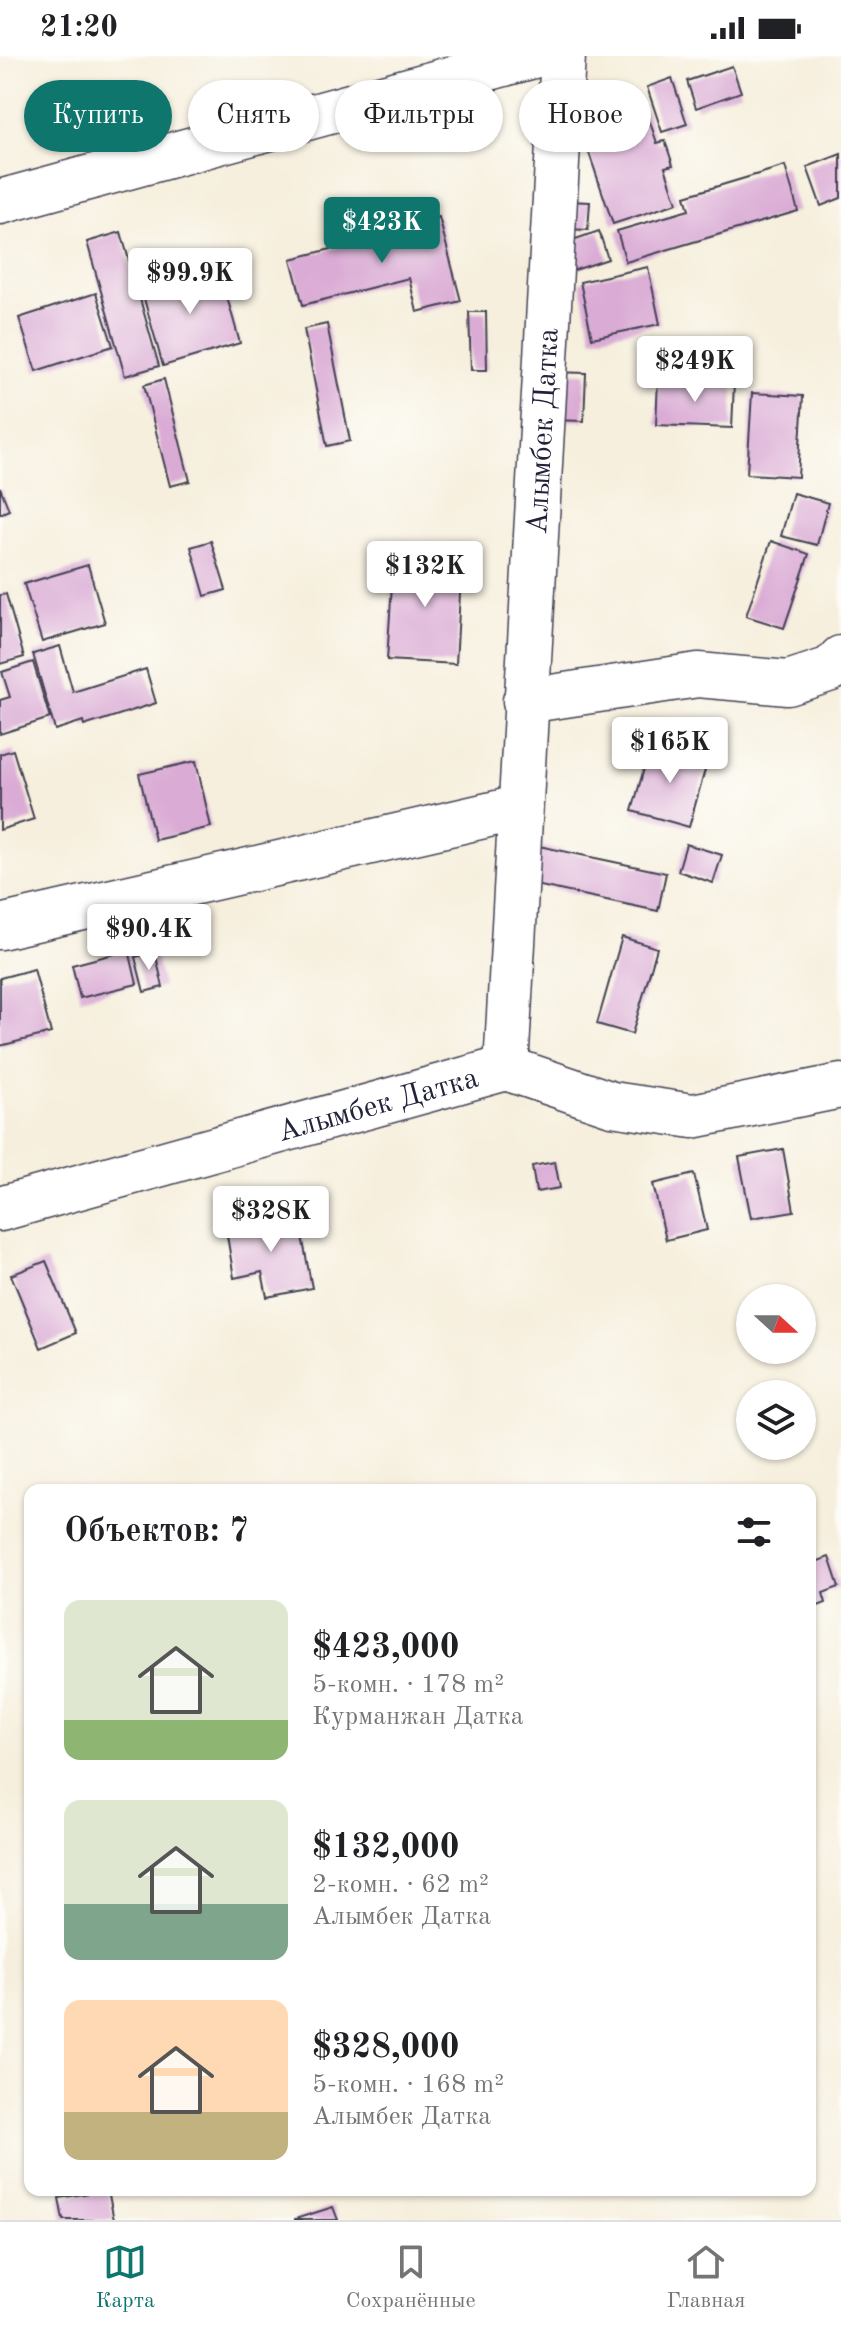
<!DOCTYPE html>
<html lang="ru">
<head>
<meta charset="utf-8">
<style>
	:root { --surface:#fff; --page:#f6f6f6; --text:#202124; --muted:#757577; --line:#e0e0e0; --accent:#0f766e }
	body { margin:0; font-family:"Old Standard TT",serif; background:var(--page); color:var(--text); height:100vh; display:flex; flex-direction:column; font-size:30px; white-space:nowrap }
	* { box-sizing:border-box; margin:0 }
	p { font-size:26px; color:var(--muted) }
	.icon { flex:none; width:44px; height:44px; fill:none; stroke:currentColor; stroke-width:2; stroke-linecap:round; stroke-linejoin:round }
	.map { position:relative; flex:1; overflow:hidden }
	.drawer { position:absolute; left:24px; top:1428px; width:792px; height:712px; display:flex; flex-direction:column; background:var(--surface); border-radius:16px; box-shadow:0 2px 6px #0004 }
	.drawer>* { flex:none }
	.top-card { position:absolute; left:24px; top:24px; width:794px; height:72px; display:flex; gap:16px }
	.needle { width:52px; rotate:111deg }
	.fabs { position:absolute; left:736px; top:1228px; display:grid; gap:16px }
	.fabs a { display:grid; place-items:center; width:80px; height:80px; border-radius:50%; background:var(--surface); box-shadow:0 2px 6px #0004; font-size:40px }
	.price { position:absolute; translate:-50% -68px; padding:0 18px; border-radius:8px; background:#fff; color:#222; font-size:26px; line-height:52px; filter:drop-shadow(0 2px 4px #0008) }
	.price::after { content:''; position:absolute; left:50%; top:48px; width:24px; height:18px; margin-left:-12px; background:inherit; clip-path:polygon(0 0,100% 0,50% 100%) }
	.price.on { background:var(--accent); color:#fff }
	ul { padding:0; list-style:none }
	li { display:flex; align-items:center; gap:24px; height:200px; padding:0 40px }
	li span { display:grid; place-items:center; flex:none; width:224px; height:160px; border-radius:16px; color:#555 }
	li>.icon { margin-inline-start:auto }
	span .icon { width:96px; height:96px; fill:#fffc; stroke-width:1 }
	li b { font-size:34px }
	h2 { display:flex; justify-content:space-between; align-items:center; height:96px; padding:0 40px; font-size:34px }
	.chip { padding:0 28px; border-radius:36px; background:var(--surface); box-shadow:0 2px 6px #0004; font-size:28px; line-height:72px }
	.chip.on { background:var(--accent); color:#fff }
	.status { display:flex; justify-content:space-between; align-items:center; height:56px; padding:0 40px; background:var(--surface); direction:ltr }
	.status svg { height:22px; fill:currentColor }
	.dock { display:flex; justify-content:space-around; align-items:center; height:112px; border-top:2px solid var(--line); background:var(--surface); font-size:22px; color:var(--muted) }
	.dock a { display:grid; justify-items:center; gap:4px }
	.dock .on { color:var(--accent) }
	.map>svg:first-child { display:block }
</style>
</head>
<body>
<div class="status"><b>21:20</b><svg viewBox="0 0 49 12"><path d="M0 12V9h3v3zM5 12V6h3v6zM10 12V3h3v9zM15 12V0h3v12zM26 1h20v11H26zM47 4h2v5h-2z"/></svg></div>
<div class="map">
<svg width="841" height="2164" viewBox="0 0 841 2164">
	<rect width="100%" height="100%" fill="#fdfcf7"/>
	<filter id="ink" filterUnits="userSpaceOnUse"><feTurbulence type="fractalNoise" baseFrequency=".0125" numOctaves="2"/><feDisplacementMap in="SourceGraphic" scale="16" xChannelSelector="R" yChannelSelector="G"/><feConvolveMatrix kernelMatrix="1 2 1 2 8 2 1 2 1" color-interpolation-filters="sRGB"/></filter>
	<filter id="wash" filterUnits="userSpaceOnUse"><feTurbulence type="fractalNoise" baseFrequency=".006" numOctaves="4" result="noise"/><feDisplacementMap in="SourceGraphic" scale="32" xChannelSelector="R" yChannelSelector="G"/><feGaussianBlur stdDeviation="1.8" result="paint"/><feColorMatrix in="noise" values="0 0 0 0 0 0 0 0 0 0 0 0 0 0 0 0 0 1.4 0 .05"/><feComposite in="paint" operator="in"/></filter>
	<g filter="url(#wash)">
		<rect width="100%" height="100%" fill="#f6efdd"/>
		<g id="blocks">
			<!-- building -->
			<g fill="#daabd5">
				<path d="M732 10 741 36 696 52 687 25Z"/>
				<path d="M672 22 687 68 662 76 647 31Z"/>
				<path d="M646 54 657 87 665 85 673 109 665 111 677 147 613 168 582 76Z"/>
				<path d="M841 98V142L821 150 807 111Z"/>
				<path d="M785 110 798 155 626 206 617 175 689 154 685 140Z"/>
				<path d="M566 145 590 146 588 174 565 173Z"/>
				<path d="M439 161 461 245 417 256 409 222 303 249 291 203 339 191 334 172 358 165 362 181Z"/>
				<path d="M599 175 608 203 569 216 561 188Z"/>
				<path d="M121 176 159 310 125 320 87 186Z"/>
				<path d="M218 209 240 287 163 310 141 232Z"/>
				<path d="M648 211 660 268 592 282 580 226Z"/>
				<path d="M96 237 113 290 36 315 19 262Z"/>
				<path d="M469 256H486L487 314H471Z"/>
				<path d="M327 268 350 385 327 390 304 273Z"/>
				<path d="M553 316 586 317 584 365 551 364Z"/>
				<path d="M164 323 190 425 170 430 144 329Z"/>
				<path d="M658 324 734 327 732 372 656 369Z"/>
				<path d="M752 337 803 340 798 421 747 418Z"/>
				<path d="M0 431 9 454 0 458Z"/>
				<path d="M793 437 828 447 817 489 781 480Z"/>
				<path d="M211 485 226 534 205 540 191 491Z"/>
				<path d="M771 485 809 498 784 572 746 560Z"/>
				<path d="M394 498 462 502 456 608 387 604Z"/>
				<path d="M88 509 105 567 42 586 24 528Z"/>
				<path d="M6 538 24 601 0 608V539Z"/>
				<path d="M60 590 73 636 146 613 156 647 84 670 83 665 55 674 33 598Z"/>
				<path d="M33 606 50 662 0 678V644L10 641 2 616Z"/>
				<path d="M651 688 708 703 689 771 632 755Z"/>
				<path d="M13 694 34 763 0 774V698Z"/>
				<path d="M196 705 211 771 155 784 139 718Z"/>
				<path d="M686 788 722 799 713 827 678 815Z"/>
				<path d="M539 790 666 817 658 855 531 828Z"/>
				<path d="M622 881 657 892 632 978 597 968Z"/>
				<path d="M129 894 137 928 80 942 72 909Z"/>
				<path d="M155 896 163 931 144 936 135 901Z"/>
				<path d="M34 913 51 977 0 990V922Z"/>
				<path d="M783 1093 794 1155 751 1162 739 1101Z"/>
				<path d="M555 1106 560 1132 536 1136 532 1110Z"/>
				<path d="M694 1118 707 1174 666 1184 653 1128Z"/>
				<path d="M298 1159 312 1232 267 1241 262 1216 234 1222 226 1173Z"/>
				<path d="M46 1205 76 1277 41 1292 11 1219Z"/>
				<path d="M829 1501 839 1531 823 1537 826 1547 810 1553V1508Z"/>
				<path d="M108 2134 114 2164H63L59 2142Z"/>
				<path d="M333 2151 338 2164H295V2163Z"/>
			</g>
		</g>
	</g>
	<g filter="url(#ink)">
		<use href="#blocks" fill-opacity="0" stroke="#424153" stroke-width="2"/>
		<g fill="none" stroke-linecap="round" stroke-linejoin="round">
			<defs>
				<g id="minor">
					<path d="M0 146 533 0"/>
					<path d="M525 645 698 619 788 627 831 613 841 602"/>
					<path d="M0 871 519 752"/>
					<path id="s1" d="M506 1012 563 0"/>
					<path d="M506 1012 612 1048 693 1060 841 1030"/>
					<path id="s2" d="M0 1153 506 1012"/>
				</g>
			</defs>
			<!-- minor casing -->
			<use href="#minor" stroke="#424153" stroke-width="47"/>
			<!-- minor -->
			<use href="#minor" stroke="#fff" stroke-width="44"/>
		</g>
	</g>
	<g text-anchor="middle" stroke-width="7" stroke-linejoin="round" paint-order="stroke">
		<!-- street labels -->
		<g font-size="30" fill="#22223b" stroke="#fdfcf7">
			<text dy="10" stroke="none"><textPath href="#s1" startOffset="638">Алымбек Датка</textPath></text>
			<text dy="10" stroke="none"><textPath href="#s2" startOffset="392">Алымбек Датка</textPath></text>
		</g>
	</g>
</svg>
<div class="fabs">
<a><svg class="needle" viewBox="-14 -14 28 28"><path d="M0-13l5 13h-10z" fill="#e53935"/><path d="M0 13l5-13h-10z" fill="#757577"/></svg></a>
<a><svg class="icon" aria-label="layers" viewBox="0 0 24 24"><path d="M12 4l9 5-9 5-9-5zM3 14l9 5 9-5"/></svg></a>
</div>
<b class="price on" style="left:382px;top:209px">$423K</b>
<b class="price" style="left:190px;top:260px">$99.9K</b>
<b class="price" style="left:695px;top:348px">$249K</b>
<b class="price" style="left:425px;top:553px">$132K</b>
<b class="price" style="left:670px;top:729px">$165K</b>
<b class="price" style="left:149px;top:916px">$90.4K</b>
<b class="price" style="left:271px;top:1198px">$328K</b>
<div class="top-card">
<a class="chip on">Купить</a>
<a class="chip">Снять</a>
<a class="chip">Фильтры</a>
<a class="chip">Новое</a>
</div>
<section class="drawer">
<h2>Объектов: 7<svg class="icon" aria-label="filters" viewBox="0 0 24 24"><path d="M4 7h16M4 17h16"/><circle cx="9" cy="7" r="2"/><circle cx="15" cy="17" r="2"/></svg></h2>
<ul>
<li><span style="background:linear-gradient(#dfe7d0 75%,#8fb573 0)"><svg class="icon" aria-label="home" viewBox="0 0 24 24"><path d="M3 11l9-7 9 7M6 9v11h12V9"/></svg></span><div><b>$423,000</b><p>5-комн. · 178 m²</p><p>Курманжан Датка</p></div></li>
<li><span style="background:linear-gradient(#dfe7d0 65%,#7fa58c 0)"><svg class="icon" aria-label="home" viewBox="0 0 24 24"><path d="M3 11l9-7 9 7M6 9v11h12V9"/></svg></span><div><b>$132,000</b><p>2-комн. · 62 m²</p><p>Алымбек Датка</p></div></li>
<li><span style="background:linear-gradient(#ffd9b3 70%,#c2b280 0)"><svg class="icon" aria-label="home" viewBox="0 0 24 24"><path d="M3 11l9-7 9 7M6 9v11h12V9"/></svg></span><div><b>$328,000</b><p>5-комн. · 168 m²</p><p>Алымбек Датка</p></div></li>
</ul>
</section>
</div>
<nav class="dock">
<a class="on"><svg class="icon" aria-label="map" viewBox="0 0 24 24"><path d="M3 6l6-2 6 2 6-2v14l-6 2-6-2-6 2zM9 4v14M15 6v14"/></svg>Карта</a>
<a><svg class="icon" aria-label="saved" viewBox="0 0 24 24"><path d="M7 4h10v16l-5-4-5 4z"/></svg>Сохранённые</a>
<a><svg class="icon" aria-label="home" viewBox="0 0 24 24"><path d="M3 11l9-7 9 7M6 9v11h12V9"/></svg>Главная</a>
</nav>
</body>
</html>
